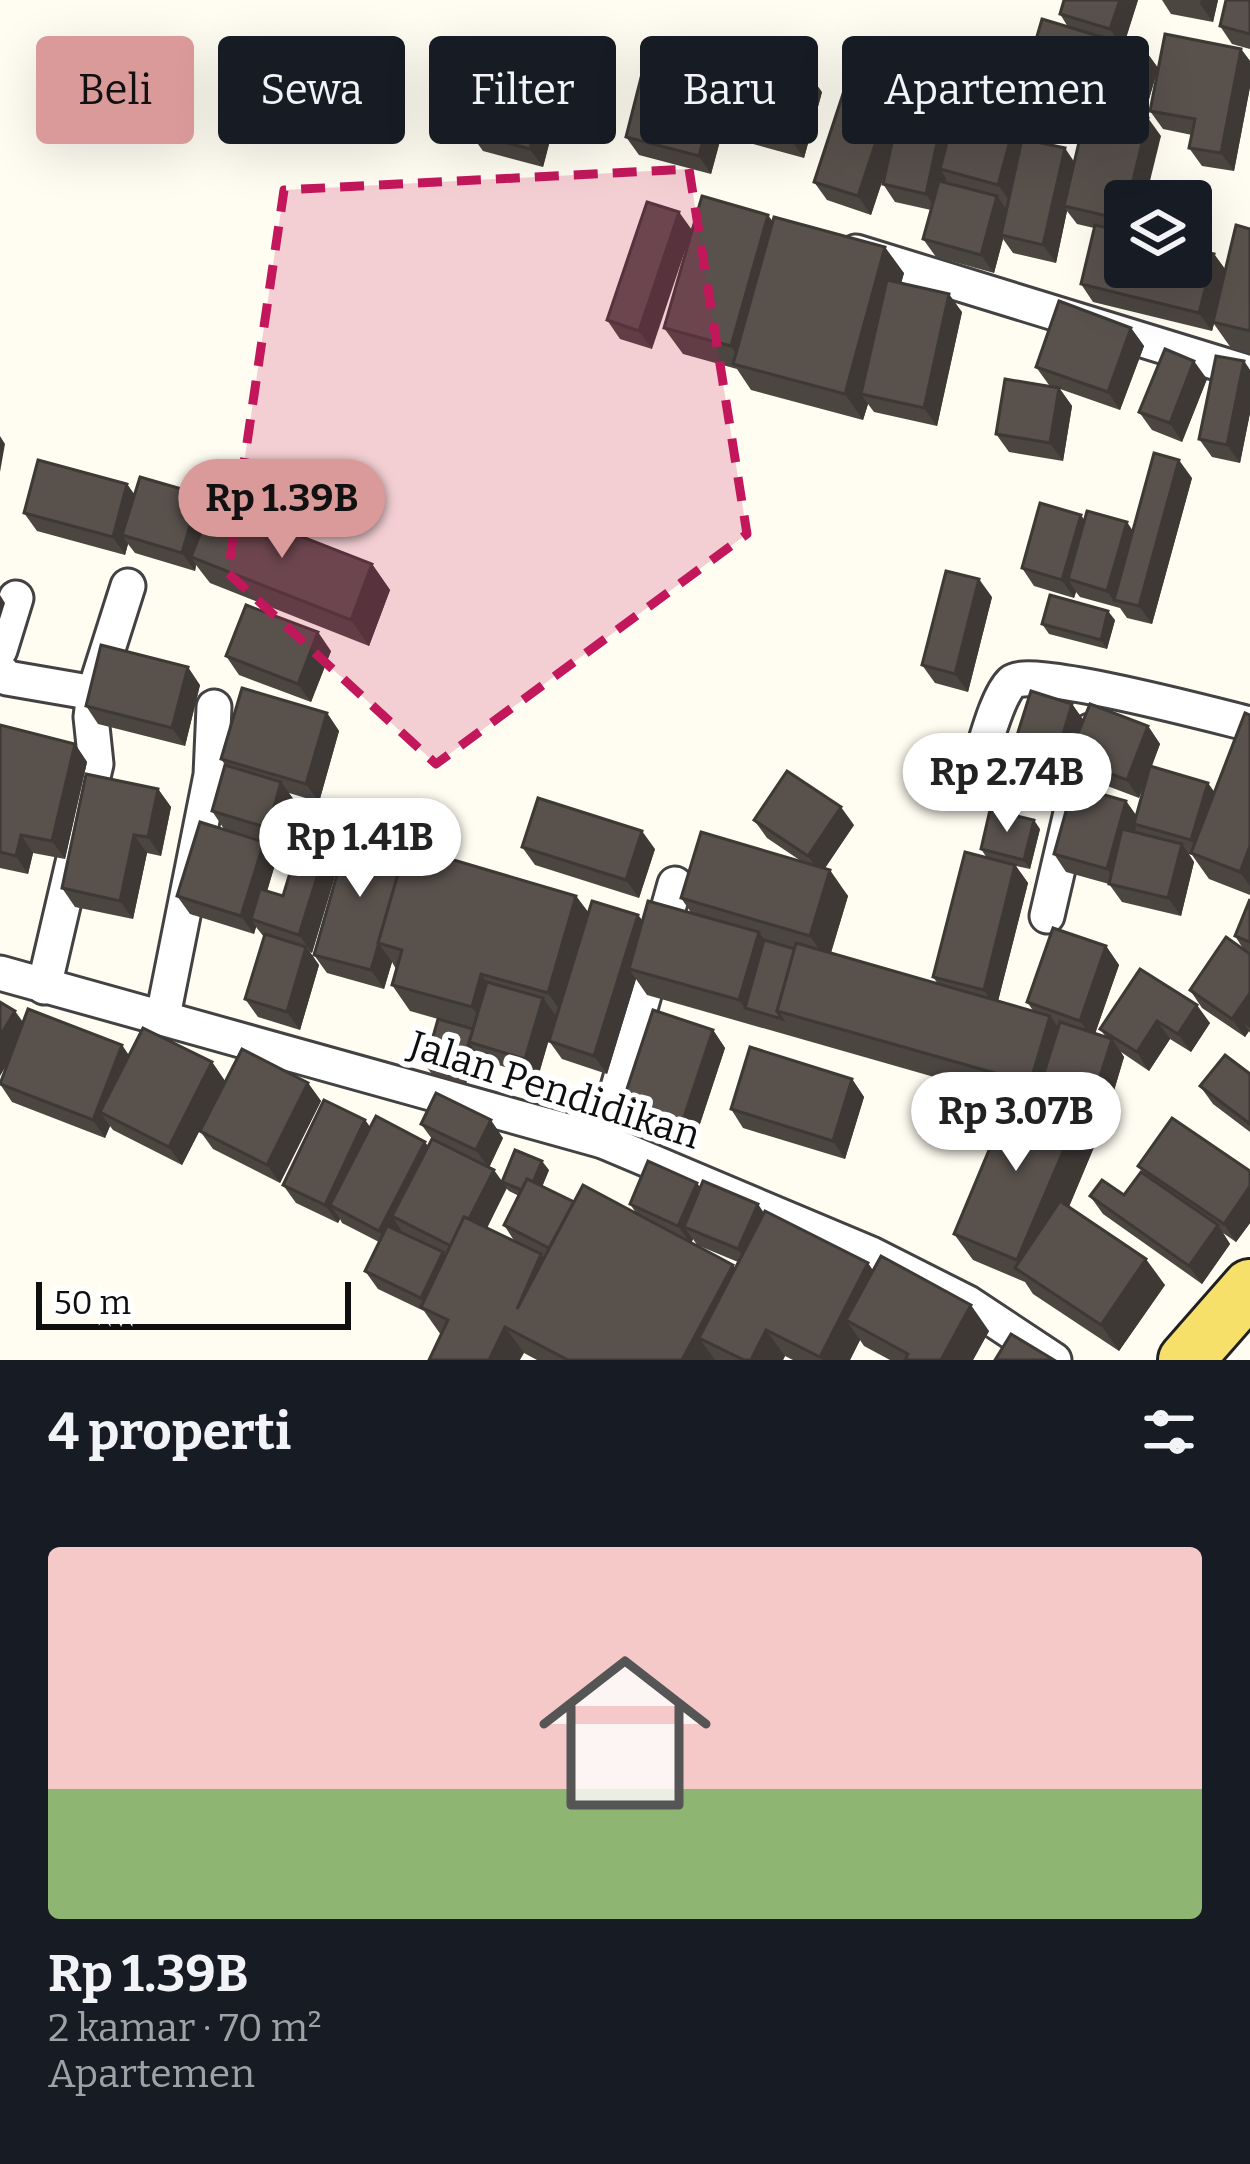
<!DOCTYPE html>
<html lang="id">
<head>
<meta charset="utf-8">
<style>
	:root { --surface:#171b24; --page:#20242c; --text:#f1f3f6; --muted:#9ea1a6; --line:#363941; --accent:#da9a9a }
	body { margin:0; font-family:Bitter,serif; background:var(--page); color:var(--text); height:100vh; display:flex; flex-direction:column; font-size:45px; white-space:nowrap }
	* { box-sizing:border-box; margin:0 }
	p { font-size:39px; color:var(--muted) }
	.icon { flex:none; width:66px; height:66px; fill:none; stroke:currentColor; stroke-width:2; stroke-linecap:round; stroke-linejoin:round }
	.map { position:relative; height:1360px; overflow:hidden }
	.drawer { display:flex; flex-direction:column; background:var(--surface); flex:1 }
	.drawer>* { flex:none }
	.hud { position:absolute; left:36px; top:36px; width:1179px; height:108px; display:flex; gap:24px }
	.fabs { position:absolute; left:1104px; top:180px; display:grid; gap:24px }
	.fabs a { display:grid; place-items:center; width:108px; height:108px; border-radius:12px; background:var(--surface); box-shadow:0 12px 48px #0002; font-size:60px }
	.scale { position:absolute; left:36px; bottom:30px; width:315px; box-sizing:border-box; padding-left:12px; border:6px solid #0f0f0f; border-top:0; font-size:33px; line-height:42px; white-space:nowrap; color:#0f0f0f; -webkit-text-stroke:9px #fff; paint-order:stroke }
	.price { position:absolute; translate:-50% -102px; padding:0 27px; border-radius:42px; background:#fff; color:#222; font-size:39px; line-height:78px; filter:drop-shadow(0 3px 6px #0008) }
	.price::after { content:''; position:absolute; left:50%; top:72px; width:36px; height:27px; margin-left:-18px; background:inherit; clip-path:polygon(0 0,100% 0,50% 100%) }
	.price.active { background:var(--accent); color:#111 }
	ul { padding:0; list-style:none }
	li { display:grid; align-content:center; gap:24px; height:636px; padding:0 48px }
	li+li { border-top:3px solid var(--line) }
	li span { display:grid; place-items:center; height:372px; border-radius:12px; color:#555 }
	li>.icon { margin-inline-start:auto }
	span .icon { width:216px; height:216px; fill:#fffc; stroke-width:1 }
	li b { font-size:51px }
	h2 { display:flex; justify-content:space-between; align-items:center; height:144px; padding:0 48px; font-size:51px }
	.tag { padding:0 42px; border-radius:12px; background:var(--surface); box-shadow:0 12px 48px #0002; font-size:42px; line-height:108px }
	.tag.active { background:var(--accent); color:#111 }
	.map>svg:first-child { display:block }
</style>
</head>
<body>
<div class="map">
<svg width="1250" height="1360" viewBox="0 0 1250 1360">
	<rect width="100%" height="100%" fill="#fffdf2"/>
	<g fill="none" stroke-linecap="round" stroke-linejoin="round">
		<defs>
			<g id="street">
				<path d="M856 252 1250 373"/>
				<path d="M0 650 16 598"/>
				<path d="M0 670 7 678 94 693"/>
				<path d="M974 778C983 755 995 698 1012 682 1030 666 1217 716 1250 724"/>
				<path d="M1047 916 1090 731"/>
				<path d="M0 973 603 1141 871 1254 968 1303 1054 1360"/>
				<path d="M44 987 96 764 91 717 94 693 128 586"/>
				<path d="M163 1016 211 775 214 707"/>
				<path d="M603 1141 675 884"/>
			</g>
			<path id="primary" d="M1186 1360 1250 1287"/>
		</defs>
		<!-- street casing -->
		<use href="#street" stroke="#424242" stroke-width="39"/>
		<!-- primary casing -->
		<use href="#primary" stroke="#202020" stroke-width="60"/>
		<!-- street -->
		<use href="#street" stroke="#fff" stroke-width="33"/>
		<!-- primary -->
		<use href="#primary" stroke="#f6e06a" stroke-width="54"/>
	</g>
	<!-- wall -->
	<g fill="#4c4641" fill-rule="evenodd">
		<path d="M1138 0 1124 43 1145 50 1158 68 1145 113 1042 82 1029 64 1068 27 1060 14Z"/>
		<path d="M1162 0H1218L1213 22 1171 14Z"/>
		<path d="M1250 0V49L1232 44 1220 26Z"/>
		<path d="M1241 49 1250 61V87L1234 171 1202 166 1189 148 1192 135 1163 129 1150 111Z"/>
		<path d="M547 88 559 106 543 167 483 151 470 133Z"/>
		<path d="M732 90 822 92 804 158 735 139 725 123 711 174 639 155 626 137Z"/>
		<path d="M947 97 956 109 1034 119 1028 140 1074 162 1161 136 1125 201V267L1214 254 1225 269 1250 229V353L1231 348 1214 324 1212 331 1093 302 1081 284 1094 228 1077 224 1067 211 1056 263 1013 253 1003 239 994 273 936 257 923 239 931 210 895 202 883 184 886 170 871 215 827 200 814 182 896 122Z"/>
		<path d="M647 202 652 349 620 339 607 320Z"/>
		<path d="M772 221 904 273 901 283 962 312 937 426 874 412 868 404 863 420 751 390 737 369 683 354 664 328Z"/>
		<path d="M1131 328 1144 346 1120 410 1060 389 1072 406 1063 461 1009 452 996 434 1057 388 1049 385 1036 367Z"/>
		<path d="M1244 361 1250 370V413L1240 463 1212 457 1199 439Z"/>
		<path d="M1207 379 1182 442 1152 430 1139 412Z"/>
		<path d="M1192 478 1152 624 1127 618 1120 608 1080 597 1076 592 1074 598 1034 586 1022 568 1085 520 1133 531Z"/>
		<path d="M127 484 134 495 210 510 372 564 390 590 369 646 210 583 196 565 195 571 135 553 128 544 125 555 37 531 24 513Z"/>
		<path d="M992 597 968 692 935 683 922 665Z"/>
		<path d="M1115 620 1107 649 1049 634 1042 624Z"/>
		<path d="M331 651 311 702 239 675 226 656Z"/>
		<path d="M200 685 185 746 98 724 86 706Z"/>
		<path d="M1072 704 1083 720 1148 726 1160 744 1152 766 1215 792 1250 715V895L1209 879 1192 855 1189 854 1194 862 1181 916 1122 902 1109 884 1066 872 1054 854 1126 801 1136 816 1145 783 1139 798 1081 776 1072 764 1061 799 1020 785 1007 767Z"/>
		<path d="M327 713 339 731 319 802 289 793 294 800 281 846 224 829 212 811 226 766 221 759Z"/>
		<path d="M0 725 75 744 87 762 65 859 33 853 28 874 0 868Z"/>
		<path d="M158 789 171 807 161 856 147 853 133 919 75 907 62 888Z"/>
		<path d="M754 820 854 825 825 868 848 896 831 953 938 984 933 977 987 858 981 849 1040 829 1030 869 1016 866 1028 883 998 1001 1034 1012 1027 1002 1106 946 1119 965 1095 1034 1106 1037 1100 1029 1140 969 1210 1023 1191 1052 1170 1039 1149 1071 1121 1052 1124 1057 1104 1124 1081 1116 1097 1140 1069 1207 1165 1285 1119 1351 1033 1294 1025 1282 973 1260 954 1234 1011 1099 647 995 636 979 607 1074 562 1059 549 1041 557 1017 555 1016 538 1077 482 1060 475 1051 466 1084 432 1074 425 1065 438 1019 410 1011 392 985 396 969 392 962 384 989 327 973 314 955 340 864 324 860 335 876 312 953 310 952 319 965 300 1030 258 1017 245 999 264 937 256 927 254 934 190 914 177 896 264 842 276 861 267 891 283 896 313 855 308 848 359 829 358 832 576 896 589 913 638 915 643 921 692 914 681 898 801 861 767 838Z"/>
		<path d="M522 847 655 849 639 898 535 865Z"/>
		<path d="M1250 899V1033L1249 1031 1245 1037 1202 1008 1190 990 1244 950 1235 936Z"/>
		<path d="M23 1023 122 1045 129 1056 212 1062 225 1081 182 1165 113 1130 110 1126 105 1138 12 1102 0 1084Z"/>
		<path d="M713 1030 725 1048 691 1151 632 1131 619 1113Z"/>
		<path d="M1250 1074V1132L1213 1104 1200 1086Z"/>
		<path d="M852 1079 864 1097 845 1159 743 1128 731 1109Z"/>
		<path d="M308 1083 321 1101 280 1183 213 1149 200 1131Z"/>
		<path d="M365 1120 370 1127 428 1146 432 1139 421 1124 503 1138 489 1167 502 1182 549 1170 542 1186 574 1202 636 1213 630 1204 697 1183 700 1188 764 1213 989 1331 973 1360H890L864 1346 860 1340 850 1360H793L785 1356 783 1360H537L524 1353 441 1335 424 1311 378 1289 365 1271 379 1242 342 1223 340 1219 338 1223 296 1203 283 1185ZM506 1188 509 1191 519 1196 504 1225 515 1242 487 1228ZM693 1239 697 1245 738 1262 735 1268 733 1265 691 1243Z"/>
		<path d="M1138 1166 1250 1171V1223L1236 1242 1223 1233 1230 1244 1202 1284 1103 1214 1090 1196 1124 1195 1145 1175Z"/>
	</g>
	<!-- shaded-wall -->
	<g fill="#3e3935">
		<path d="M1120 0H1138L1123 48 1110 29Z"/>
		<path d="M1201 0H1218L1213 22 1200 4Z"/>
		<path d="M1241 49 1250 61V87L1234 171 1221 153Z"/>
		<path d="M1145 50 1158 68 1145 113 1133 95Z"/>
		<path d="M720 73 733 92 711 174 699 156Z"/>
		<path d="M809 74 822 92 804 158 791 140Z"/>
		<path d="M547 88 559 106 543 167 530 149Z"/>
		<path d="M947 97 960 115 940 169 946 178 938 212 926 194Z"/>
		<path d="M1021 101 1034 119 1011 203 998 185Z"/>
		<path d="M887 109 900 127 871 215 858 196Z"/>
		<path d="M1148 118 1161 136 1145 201H1128Z"/>
		<path d="M1065 148 1077 166 1064 206 1067 211 1056 263 1043 245Z"/>
		<path d="M997 196 1010 214 1001 235 1003 239 994 273 981 255Z"/>
		<path d="M679 212 692 230 652 349 639 331Z"/>
		<path d="M768 215 787 241 745 367 731 346Z"/>
		<path d="M885 247 904 273 870 396 861 394 868 404 863 420 845 394Z"/>
		<path d="M1214 254 1227 272 1212 331 1199 313Z"/>
		<path d="M949 294 962 312 937 426 924 408Z"/>
		<path d="M1131 328 1144 346 1120 410 1108 392Z"/>
		<path d="M1194 361 1207 379 1182 442 1170 423Z"/>
		<path d="M1244 361 1250 370V413L1240 463 1227 445Z"/>
		<path d="M1059 388 1072 406 1063 461 1050 443Z"/>
		<path d="M0 436 5 444 0 472Z"/>
		<path d="M1179 460 1192 478 1152 624 1139 606Z"/>
		<path d="M127 484 140 502 122 535 128 544 125 555 113 537Z"/>
		<path d="M199 494 212 512 191 557 196 565 195 571 182 553Z"/>
		<path d="M1081 515 1093 533 1068 579 1076 592 1074 598 1062 580Z"/>
		<path d="M1127 522 1139 540 1114 600 1119 609 1107 591Z"/>
		<path d="M372 564 390 590 369 646 351 620Z"/>
		<path d="M979 579 992 597 968 692 955 674Z"/>
		<path d="M0 595 5 603 0 619Z"/>
		<path d="M1108 611 1115 620 1107 649 1101 640Z"/>
		<path d="M318 632 331 651 311 702 298 684Z"/>
		<path d="M188 667 200 685 185 746 172 728Z"/>
		<path d="M1072 704 1085 722 1068 758 1072 764 1061 799 1049 781Z"/>
		<path d="M327 713 339 731 319 802 306 784Z"/>
		<path d="M1148 726 1160 744 1139 798 1127 780Z"/>
		<path d="M75 744 87 762 65 859 52 841Z"/>
		<path d="M281 782 294 800 281 846 268 828Z"/>
		<path d="M1208 783 1221 801 1204 858 1191 840Z"/>
		<path d="M158 789 171 807 161 856 148 837Z"/>
		<path d="M1126 801 1139 819 1134 824 1136 827 1120 887 1107 869Z"/>
		<path d="M841 807 854 825 821 874 808 856Z"/>
		<path d="M1034 820 1040 829 1030 869 1024 860Z"/>
		<path d="M642 831 655 849 639 898 626 880Z"/>
		<path d="M21 835 33 853 28 874 16 856Z"/>
		<path d="M134 835 147 853 133 919 120 901Z"/>
		<path d="M264 842 276 861 258 922 251 919 256 927 254 934 241 916Z"/>
		<path d="M1182 844 1194 862 1181 916 1168 898Z"/>
		<path d="M1250 846V886L1240 872Z"/>
		<path d="M323 858 335 876 312 953 299 935Z"/>
		<path d="M1015 865 1028 883 996 1009 984 990Z"/>
		<path d="M830 870 848 896 828 962 810 936Z"/>
		<path d="M576 896 595 922 566 1019 548 993Z"/>
		<path d="M638 915 651 933 629 969 636 979 607 1074 594 1056Z"/>
		<path d="M759 932 777 958 745 1008 739 1000Z"/>
		<path d="M379 944 392 962 384 989 371 970Z"/>
		<path d="M1106 946 1119 965 1093 1039 1080 1021Z"/>
		<path d="M306 947 319 965 300 1030 287 1012Z"/>
		<path d="M481 974 500 1000 490 1034 472 1007Z"/>
		<path d="M1250 993V1028L1244 1024 1249 1031 1245 1037 1232 1019Z"/>
		<path d="M543 998 556 1016 538 1077 525 1059Z"/>
		<path d="M1197 1005 1210 1023 1191 1052 1178 1034Z"/>
		<path d="M15 1011 28 1029 0 1076V1036Z"/>
		<path d="M1050 1016 1068 1042 1039 1089 1050 1105 1049 1110 1030 1083Z"/>
		<path d="M1157 1021 1170 1039 1149 1071 1137 1052Z"/>
		<path d="M713 1030 725 1048 691 1151 679 1132Z"/>
		<path d="M1112 1039 1124 1057 1104 1124 1091 1105Z"/>
		<path d="M469 1042 475 1051 466 1084 459 1074Z"/>
		<path d="M122 1045 134 1063 100 1112 110 1126 105 1138 93 1120Z"/>
		<path d="M212 1062 225 1081 182 1165 169 1147Z"/>
		<path d="M852 1079 864 1097 845 1159 833 1141Z"/>
		<path d="M308 1083 321 1101 280 1183 267 1165Z"/>
		<path d="M1079 1114 1097 1140 1037 1282 1029 1277 1017 1260Z"/>
		<path d="M365 1120 378 1138 330 1205 340 1219 338 1223 325 1205Z"/>
		<path d="M491 1120 503 1138 489 1168 476 1150Z"/>
		<path d="M425 1142 438 1160 392 1216 401 1230 391 1249 379 1231Z"/>
		<path d="M542 1161 549 1170 536 1202 529 1193Z"/>
		<path d="M494 1170 507 1188 468 1266 455 1248Z"/>
		<path d="M697 1183 710 1201 684 1227 693 1239 691 1244 678 1226Z"/>
		<path d="M1250 1186V1223L1236 1242 1224 1224Z"/>
		<path d="M758 1204 770 1222 751 1267 738 1249Z"/>
		<path d="M1218 1225 1230 1244 1202 1284 1189 1266Z"/>
		<path d="M443 1252 455 1271 431 1312 421 1298Z"/>
		<path d="M541 1254 559 1280 517 1309Z"/>
		<path d="M1146 1259 1165 1285 1119 1351 1101 1325Z"/>
		<path d="M868 1263 886 1289 846 1320 860 1340 850 1360H823L820 1357Z"/>
		<path d="M733 1265 751 1291 699 1338 715 1360H682Z"/>
		<path d="M971 1305 989 1331 973 1360H941Z"/>
		<path d="M505 1327 524 1353 520 1360H489Z"/>
		<path d="M766 1330 785 1356 783 1360H751Z"/>
	</g>
	<!-- building -->
	<g fill="#58514c" stroke="#3e3935" stroke-width="3">
		<path d="M1064 0H1120L1110 29 1060 14Z"/>
		<path d="M1226 0H1250V34L1220 26Z"/>
		<path d="M1042 19 1145 50 1133 95 1029 64Z"/>
		<path d="M1165 34 1241 49 1221 153 1189 148 1195 119 1150 111Z"/>
		<path d="M647 54 720 73 699 156 626 137Z"/>
		<path d="M742 55 809 74 791 140 723 120Z"/>
		<path d="M486 72 547 88 530 149 470 133Z"/>
		<path d="M962 85 1021 101 998 185 940 169Z"/>
		<path d="M904 88 947 97 926 194 883 184Z"/>
		<path d="M843 94 887 109 858 196 814 182Z"/>
		<path d="M1088 104 1148 118 1128 201H1125L1124 220 1064 206Z"/>
		<path d="M1022 139 1065 148 1043 245 1001 235Z"/>
		<path d="M939 181 997 196 981 255 923 239Z"/>
		<path d="M702 196 768 215 731 346 664 328Z"/>
		<path d="M647 202 679 212 639 331 607 320Z"/>
		<path d="M774 217 885 247 845 394 733 364Z"/>
		<path d="M1095 225 1125 232V267H1191V249L1214 254 1199 313 1081 284Z"/>
		<path d="M1236 225 1250 229V331L1213 322Z"/>
		<path d="M887 280 949 294 924 408 861 394Z"/>
		<path d="M1059 301 1131 328 1108 392 1036 367Z"/>
		<path d="M1165 349 1194 361 1170 423 1139 412Z"/>
		<path d="M1216 356 1244 361 1227 445 1199 439Z"/>
		<path d="M1005 379 1059 388 1050 443 996 434Z"/>
		<path d="M1154 453 1179 460 1139 606 1114 600Z"/>
		<path d="M38 460 127 484 113 537 24 513Z"/>
		<path d="M140 477 199 494 182 553 122 535Z"/>
		<path d="M213 502 372 564 351 620 191 557Z"/>
		<path d="M1040 503 1081 515 1062 580 1022 568Z"/>
		<path d="M1087 511 1127 522 1107 591 1068 579Z"/>
		<path d="M946 571 979 579 955 674 922 665Z"/>
		<path d="M1050 595 1108 611 1101 640 1042 624Z"/>
		<path d="M246 605 318 632 298 684 226 656Z"/>
		<path d="M101 645 188 667 172 728 86 706Z"/>
		<path d="M242 688 327 713 306 784 221 759Z"/>
		<path d="M1031 691 1072 704 1049 781 1007 767Z"/>
		<path d="M1090 704 1148 726 1127 780 1068 758Z"/>
		<path d="M1245 713 1250 715V846L1240 872 1191 853Z"/>
		<path d="M0 725 75 744 52 841 21 835 16 856 0 852Z"/>
		<path d="M225 765 281 782 268 828 212 811Z"/>
		<path d="M1150 766 1208 783 1191 840 1134 824Z"/>
		<path d="M787 771 841 807 808 856 754 820Z"/>
		<path d="M86 774 158 789 148 837 134 835 120 901 62 888Z"/>
		<path d="M1073 786 1126 801 1107 869 1054 854Z"/>
		<path d="M538 798 642 831 626 880 522 847Z"/>
		<path d="M320 810 353 820 341 857 308 848Z"/>
		<path d="M990 810 1034 820 1024 860 981 849Z"/>
		<path d="M200 822 264 842 241 916 177 896Z"/>
		<path d="M350 829 407 846 371 970 314 955Z"/>
		<path d="M1122 829 1182 844 1168 898 1109 884Z"/>
		<path d="M701 832 830 870 810 936 681 898Z"/>
		<path d="M406 846 576 896 548 993 481 974 472 1007 392 985 402 950 378 943Z"/>
		<path d="M297 850 323 858 299 935 251 919 260 889 283 896Z"/>
		<path d="M965 852 1015 865 984 990 933 977Z"/>
		<path d="M1250 899V942L1235 936Z"/>
		<path d="M592 901 638 915 594 1056 549 1041Z"/>
		<path d="M648 901 759 932 739 1000 629 969Z"/>
		<path d="M1053 928 1106 946 1080 1021 1027 1002Z"/>
		<path d="M265 934 306 947 287 1012 245 999Z"/>
		<path d="M1226 937 1250 954V993L1232 1019 1190 990Z"/>
		<path d="M764 940 795 949 777 1011 782 1019 745 1008Z"/>
		<path d="M796 943 1050 1016 1030 1083 777 1011Z"/>
		<path d="M1140 969 1197 1005 1178 1034 1157 1021 1137 1052 1100 1029Z"/>
		<path d="M487 982 543 998 525 1059 469 1042Z"/>
		<path d="M0 1002 15 1011 0 1036Z"/>
		<path d="M28 1009 122 1045 93 1120 0 1084Z"/>
		<path d="M653 1010 713 1030 679 1132 619 1113Z"/>
		<path d="M438 1019 473 1029 459 1074 425 1065Z"/>
		<path d="M1060 1022 1112 1039 1091 1105 1039 1089Z"/>
		<path d="M143 1028 212 1062 169 1147 100 1112Z"/>
		<path d="M750 1047 852 1079 833 1141 731 1109Z"/>
		<path d="M242 1049 308 1083 267 1165 200 1131Z"/>
		<path d="M1225 1055 1250 1074V1124L1200 1086Z"/>
		<path d="M1015 1088 1079 1114 1017 1260 954 1234Z"/>
		<path d="M436 1093 491 1120 476 1150 421 1124Z"/>
		<path d="M324 1100 365 1120 325 1205 283 1185Z"/>
		<path d="M376 1116 425 1142 379 1231 330 1205Z"/>
		<path d="M1172 1118 1250 1171V1186L1224 1224 1138 1166Z"/>
		<path d="M432 1139 494 1170 469 1219 464 1217 451 1246 392 1216Z"/>
		<path d="M515 1150 542 1161 533 1182 527 1179 522 1190 502 1182Z"/>
		<path d="M648 1161 697 1183 678 1226 630 1204Z"/>
		<path d="M1141 1172 1218 1225 1189 1266 1090 1196 1102 1180 1124 1195Z"/>
		<path d="M527 1179 574 1202 549 1248 504 1225Z"/>
		<path d="M703 1181 758 1204 738 1249 684 1227Z"/>
		<path d="M583 1185 733 1265 682 1360H568L505 1327 489 1360H429L448 1320 421 1307 464 1217 541 1254 517 1309Z"/>
		<path d="M1060 1201 1146 1259 1101 1325 1015 1268Z"/>
		<path d="M765 1211 868 1263 820 1357 766 1330 751 1360H744L699 1338Z"/>
		<path d="M387 1226 443 1252 421 1298 365 1271Z"/>
		<path d="M881 1256 971 1305 941 1360H905L908 1354 846 1320Z"/>
		<path d="M1011 1334 1054 1360H995Z"/>
	</g>
	<!-- marked area -->
	<path fill="#c2185b" fill-opacity="0.2" stroke="#c2185b" stroke-width="9" stroke-dasharray="24 15" stroke-linejoin="round" d="M689 169 747 534 436 764 228 573 284 190Z"/>
	<g text-anchor="middle" stroke-width="12" stroke-linejoin="round" paint-order="stroke">
		<!-- street labels -->
		<g font-size="39" fill="#0f0f0f" stroke="#fff">
			<text transform="translate(555 1089) rotate(18)" y="14">Jalan Pendidikan</text>
		</g>
	</g>
</svg>
<div class="fabs">
<a><svg class="icon" aria-label="layers" viewBox="0 0 24 24"><path d="M12 4l9 5-9 5-9-5zM3 14l9 5 9-5"/></svg></a>
</div>
<div class="scale">50 m</div>
<b class="price active" style="left:282px;top:561px">Rp 1.39B</b>
<b class="price" style="left:1007px;top:835px">Rp 2.74B</b>
<b class="price" style="left:360px;top:900px">Rp 1.41B</b>
<b class="price" style="left:1016px;top:1174px">Rp 3.07B</b>
<div class="hud">
<a class="tag active">Beli</a>
<a class="tag">Sewa</a>
<a class="tag">Filter</a>
<a class="tag">Baru</a>
<a class="tag">Apartemen</a>
</div>
</div>
<section class="drawer">
<h2>4 properti<svg class="icon" aria-label="filters" viewBox="0 0 24 24"><path d="M4 7h16M4 17h16"/><circle cx="9" cy="7" r="2"/><circle cx="15" cy="17" r="2"/></svg></h2>
<ul>
<li><span style="background:linear-gradient(#f6c9c9 65%,#8fb573 0)"><svg class="icon" aria-label="home" viewBox="0 0 24 24"><path d="M3 11l9-7 9 7M6 9v11h12V9"/></svg></span><div><b>Rp 1.39B</b><p>2 kamar · 70 m²</p><p>Apartemen</p></div></li>
</ul>
</section>
</body>
</html>
